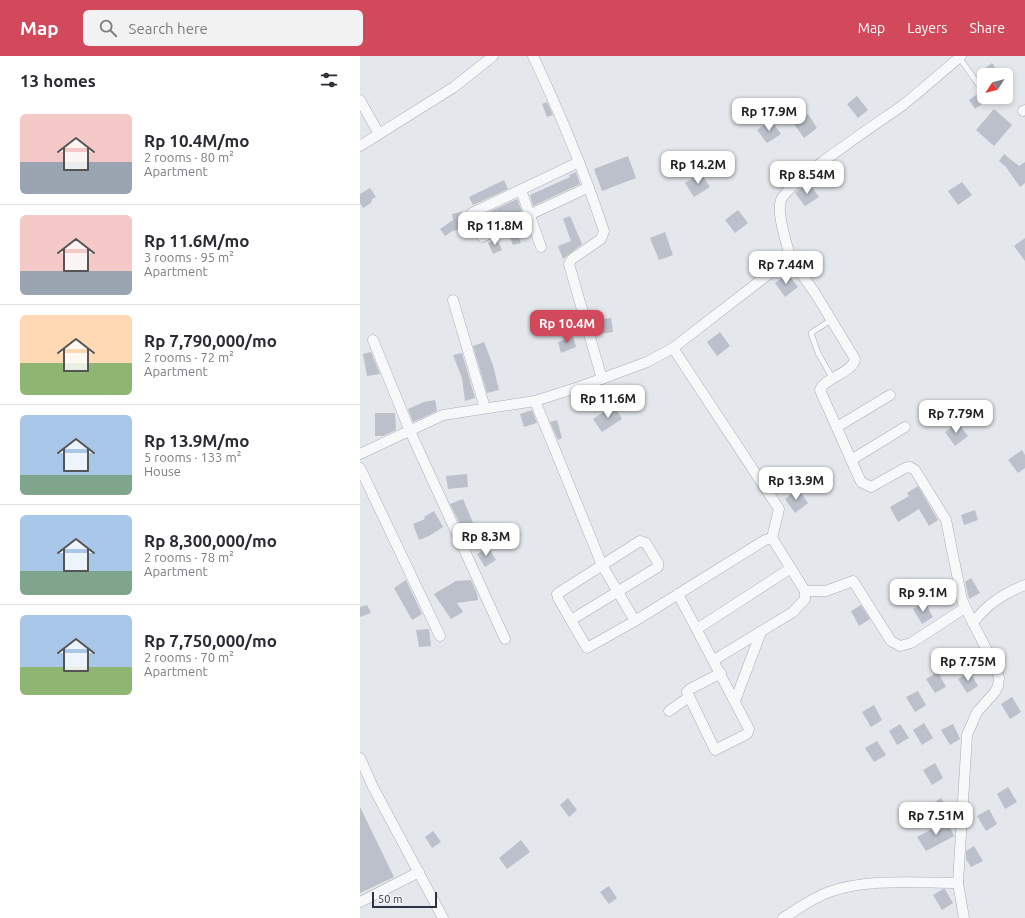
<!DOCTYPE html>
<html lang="en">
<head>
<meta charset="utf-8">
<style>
	:root { --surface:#fff; --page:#f2f2f3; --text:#2b2b33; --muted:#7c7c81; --line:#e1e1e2; --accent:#d1495b }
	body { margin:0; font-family:Ubuntu,sans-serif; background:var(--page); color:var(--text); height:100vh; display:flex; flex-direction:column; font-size:15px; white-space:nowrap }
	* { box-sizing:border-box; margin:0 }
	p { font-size:13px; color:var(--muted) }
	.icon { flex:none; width:22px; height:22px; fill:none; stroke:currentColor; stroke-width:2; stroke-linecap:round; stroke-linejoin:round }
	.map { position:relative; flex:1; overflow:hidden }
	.details { display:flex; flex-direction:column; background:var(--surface); width:360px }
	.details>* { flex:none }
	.needle { width:26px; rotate:234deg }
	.buttons { position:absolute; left:617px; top:12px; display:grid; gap:8px }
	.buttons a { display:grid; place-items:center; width:36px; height:36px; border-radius:6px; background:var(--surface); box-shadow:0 2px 6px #0003; font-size:20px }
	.scale { position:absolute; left:12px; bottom:10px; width:65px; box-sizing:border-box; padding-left:4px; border:2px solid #2b3445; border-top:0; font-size:11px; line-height:14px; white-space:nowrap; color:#2b3445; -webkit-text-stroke:3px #f4f6f9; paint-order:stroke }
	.price { position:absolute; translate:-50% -34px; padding:0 9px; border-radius:8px; background:#fff; color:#222; font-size:13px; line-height:26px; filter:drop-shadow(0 1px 2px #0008) }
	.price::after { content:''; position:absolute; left:50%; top:24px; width:12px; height:9px; margin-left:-6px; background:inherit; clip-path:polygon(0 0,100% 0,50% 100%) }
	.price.active { background:var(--accent); color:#fff }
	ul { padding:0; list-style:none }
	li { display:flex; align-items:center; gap:12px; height:100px; padding:0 20px }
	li+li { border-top:1px solid var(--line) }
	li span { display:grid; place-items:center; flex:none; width:112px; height:80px; border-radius:6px; color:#555 }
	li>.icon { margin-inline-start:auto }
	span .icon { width:48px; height:48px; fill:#fffc; stroke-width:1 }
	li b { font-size:17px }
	h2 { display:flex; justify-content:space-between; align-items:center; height:48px; padding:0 20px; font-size:17px }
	header { display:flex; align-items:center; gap:24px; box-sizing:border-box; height:56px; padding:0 20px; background:var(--accent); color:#fff }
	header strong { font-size:19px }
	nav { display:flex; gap:22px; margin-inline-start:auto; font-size:14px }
	.search { width:280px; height:36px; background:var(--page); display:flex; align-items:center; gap:10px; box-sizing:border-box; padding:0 14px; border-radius:6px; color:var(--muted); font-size:15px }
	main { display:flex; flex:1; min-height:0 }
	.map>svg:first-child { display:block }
</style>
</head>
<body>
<header>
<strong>Map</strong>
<div class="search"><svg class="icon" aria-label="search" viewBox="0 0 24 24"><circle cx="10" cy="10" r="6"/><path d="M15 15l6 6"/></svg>Search here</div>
<nav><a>Map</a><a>Layers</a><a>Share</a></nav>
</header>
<main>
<section class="details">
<h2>13 homes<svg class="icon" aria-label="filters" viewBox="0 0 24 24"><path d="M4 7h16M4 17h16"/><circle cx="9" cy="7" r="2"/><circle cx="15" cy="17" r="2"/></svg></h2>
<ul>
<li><span style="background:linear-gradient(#f6c9c9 60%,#9aa5b1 0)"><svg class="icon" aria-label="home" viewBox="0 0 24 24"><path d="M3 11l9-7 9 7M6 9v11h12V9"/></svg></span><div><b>Rp 10.4M/mo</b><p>2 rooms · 80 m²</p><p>Apartment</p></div></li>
<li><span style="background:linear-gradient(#f6c9c9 70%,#9aa5b1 0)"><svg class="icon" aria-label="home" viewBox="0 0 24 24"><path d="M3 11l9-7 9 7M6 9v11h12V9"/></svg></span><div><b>Rp 11.6M/mo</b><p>3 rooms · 95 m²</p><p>Apartment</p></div></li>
<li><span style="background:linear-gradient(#ffd9b3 60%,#8fb573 0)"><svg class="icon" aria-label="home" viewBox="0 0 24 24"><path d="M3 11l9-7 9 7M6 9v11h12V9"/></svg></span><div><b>Rp 7,790,000/mo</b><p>2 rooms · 72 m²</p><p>Apartment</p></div></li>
<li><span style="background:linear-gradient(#a9c7e8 75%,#7fa58c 0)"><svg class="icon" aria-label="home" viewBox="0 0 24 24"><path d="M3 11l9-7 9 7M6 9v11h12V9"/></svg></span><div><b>Rp 13.9M/mo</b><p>5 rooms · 133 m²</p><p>House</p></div></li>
<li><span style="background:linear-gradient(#a9c7e8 70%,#7fa58c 0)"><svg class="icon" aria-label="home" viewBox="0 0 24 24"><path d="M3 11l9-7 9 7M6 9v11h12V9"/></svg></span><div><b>Rp 8,300,000/mo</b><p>2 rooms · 78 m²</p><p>Apartment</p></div></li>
<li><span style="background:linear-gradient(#a9c7e8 65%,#8fb573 0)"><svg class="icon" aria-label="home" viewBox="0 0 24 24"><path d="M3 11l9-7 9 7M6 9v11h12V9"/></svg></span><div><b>Rp 7,750,000/mo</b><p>2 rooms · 70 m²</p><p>Apartment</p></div></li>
</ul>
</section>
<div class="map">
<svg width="665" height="862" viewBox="0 0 665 862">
	<rect width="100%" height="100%" fill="#e4e7ec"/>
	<!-- building -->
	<g fill="#bbc0ca">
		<path d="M632 7 641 19H616Z"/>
		<path d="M619 37 624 39V47L615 53 609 44Z"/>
		<path d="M497 40 508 54 498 62 487 48Z"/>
		<path d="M187 46 193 59 187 61 182 48Z"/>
		<path d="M634 53 652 69 634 90 616 74Z"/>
		<path d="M448 58 457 72 444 82 434 68Z"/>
		<path d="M411 64 421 78 407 87 397 74Z"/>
		<path d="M644 98 659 110 665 106V127L660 131 646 111 639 105Z"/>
		<path d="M268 100 276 122 242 135 234 113Z"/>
		<path d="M320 100 327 110 315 118 309 108Z"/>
		<path d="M216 116 220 128 173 150 170 139 210 121 209 119Z"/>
		<path d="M341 117 350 131 334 141 325 127Z"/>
		<path d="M144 124 148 133 113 149 109 141Z"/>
		<path d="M602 126 612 139 598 149 588 135Z"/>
		<path d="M449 127 459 141 445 150 435 137Z"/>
		<path d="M10 132 16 141 12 143 11 147 3 152 0 147V138Z"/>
		<path d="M157 143 162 155 131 170 127 157Z"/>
		<path d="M378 154 388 167 375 177 365 164Z"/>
		<path d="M102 156 106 172 92 175 85 180 80 173 93 164 92 158Z"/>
		<path d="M210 160 222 188 203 203 198 190 211 185 203 163Z"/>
		<path d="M155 173 161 187 153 189 148 176Z"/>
		<path d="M305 176 313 199 299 204 290 182Z"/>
		<path d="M665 182V205L654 190Z"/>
		<path d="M137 183 142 194 133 198 128 187Z"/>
		<path d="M428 218 438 231 425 241 415 227Z"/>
		<path d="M251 262 253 276 238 278 236 264Z"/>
		<path d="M360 276 370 290 357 300 347 286Z"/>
		<path d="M213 280 216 291 201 297 198 286Z"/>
		<path d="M124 286 133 309 139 334 127 337 113 290Z"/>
		<path d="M11 296 20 318 7 320 3 298Z"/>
		<path d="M102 297 115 342 105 345 102 322 93 299Z"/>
		<path d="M75 344 77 355 53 366 48 353 64 346Z"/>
		<path d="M254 349 262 363 242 376 233 363Z"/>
		<path d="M172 354 177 367 164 371 160 358Z"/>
		<path d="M15 357H35L36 374 23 380H15Z"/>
		<path d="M197 364 202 382 198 384 190 366Z"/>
		<path d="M598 366 608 380 595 390 585 376Z"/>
		<path d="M662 394 665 399V412L658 417 648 404Z"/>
		<path d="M107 418 108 431 88 433 86 420Z"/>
		<path d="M558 430 578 464 569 470 559 453 538 466 530 451 549 440 547 437Z"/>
		<path d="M438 433 448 447 435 457 425 443Z"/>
		<path d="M103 443 114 469 103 474 90 448Z"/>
		<path d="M615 454 618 464 604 469 601 459Z"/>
		<path d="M74 455 83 471 69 480 59 484 53 468 65 463 64 461Z"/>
		<path d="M128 491 136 504 125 511 117 498Z"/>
		<path d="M611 522 620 537 609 543 605 526Z"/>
		<path d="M46 524 62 558 52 564 34 532Z"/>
		<path d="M111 524 117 538 118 544 97 547 103 556 91 563 74 538 96 525Z"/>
		<path d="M565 546 573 561 562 568 553 553Z"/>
		<path d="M7 549 11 557 0 561V551Z"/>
		<path d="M501 549 510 563 499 570 491 555Z"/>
		<path d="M69 573 71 590 59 591 56 574Z"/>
		<path d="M578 616 586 631 575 637 566 623Z"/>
		<path d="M610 616 618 630 607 637 598 623Z"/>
		<path d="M558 635 566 649 555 656 546 641Z"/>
		<path d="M652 641 661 656 650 663 641 648Z"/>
		<path d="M514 649 522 664 511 671 502 656Z"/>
		<path d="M564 667 573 682 562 689 553 674Z"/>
		<path d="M540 668 549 682 537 689 529 675Z"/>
		<path d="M593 668 600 683 590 689 581 674Z"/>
		<path d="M517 685 526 699 514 706 505 692Z"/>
		<path d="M575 707 583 722 572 729 563 714Z"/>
		<path d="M648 731 657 746 645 753 637 738Z"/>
		<path d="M208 742 217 754 209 761 200 749Z"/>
		<path d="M581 742 590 757 578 764 570 749Z"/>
		<path d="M0 751 34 821 0 837Z"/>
		<path d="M629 753 637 768 626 775 617 760Z"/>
		<path d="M587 765 594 780 566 795 557 781Z"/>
		<path d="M73 775 81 786 72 792 65 781Z"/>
		<path d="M161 784 170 796 147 813 139 802Z"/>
		<path d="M614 790 623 805 611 811 606 803V795Z"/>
		<path d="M249 830 257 842 249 848 240 836Z"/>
		<path d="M583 833H585L593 847 582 854 573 839Z"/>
	</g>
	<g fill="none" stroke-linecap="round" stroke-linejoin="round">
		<defs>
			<g id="lane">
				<path d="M599 1 623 35"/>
				<path d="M471 264 451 277 458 297 473 323"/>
			</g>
			<g id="street">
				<path d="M173 0C200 57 224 115 244 175L241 183 212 203 209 208 242 323"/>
				<path d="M0 44 19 78"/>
				<path d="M663 55 665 54"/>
				<path d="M0 90 94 31 133 0"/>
				<path d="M161 134 181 191"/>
				<path d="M112 157 219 106"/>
				<path d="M122 181 229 131"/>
				<path d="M431 203C427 189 416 157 421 144 429 125 521 65 543 49 563 33 582 16 601 0"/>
				<path d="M93 244 125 352"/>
				<path d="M13 284 50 375 145 583"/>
				<path d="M313 292 419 453 412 482 445 535H466L493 525 531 585 540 590 551 587 605 552"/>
				<path d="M175 345 242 509 275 565"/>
				<path d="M477 371 530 339"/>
				<path d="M0 398 83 359 175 345 222 330 287 306 313 292 414 214 431 203 455 237 495 303C493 317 465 321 460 334L501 426 511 431 545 412 550 411 555 414 586 464 602 544 613 567"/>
				<path d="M491 404 545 371"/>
				<path d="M0 412 80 580"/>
				<path d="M318 538 389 673 387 678 355 694 327 636 330 633 361 617"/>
				<path d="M211 564 298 511V507L286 487 280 485 197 538 198 542 227 592 275 565 405 484 412 482"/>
				<path d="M337 573 431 512"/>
				<path d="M354 604 433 556 445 543V535"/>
				<path d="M375 645 401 576"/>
				<path d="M309 655 329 641"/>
				<path d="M0 702 13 731 83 862"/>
				<path d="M0 846 59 816"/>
				<path d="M423 862C438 853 452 842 469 836 509 822 556 827 598 827"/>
				<path d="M604 862 598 827 607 679 617 656 635 636 638 630 639 622 636 612 613 567C627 548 643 538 665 529"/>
			</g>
		</defs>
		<!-- lane casing -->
		<use href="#lane" stroke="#a9aeb7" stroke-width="6"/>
		<!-- street casing -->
		<use href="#street" stroke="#a9aeb7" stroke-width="11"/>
		<!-- lane -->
		<use href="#lane" stroke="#f7f8fa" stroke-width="5"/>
		<!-- street -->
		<use href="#street" stroke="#f7f8fa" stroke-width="10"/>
	</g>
</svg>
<div class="buttons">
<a><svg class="needle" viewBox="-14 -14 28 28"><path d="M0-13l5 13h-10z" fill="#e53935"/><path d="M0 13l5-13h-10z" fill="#7c7c81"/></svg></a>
</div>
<div class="scale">50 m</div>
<b class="price" style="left:409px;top:76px">Rp 17.9M</b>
<b class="price" style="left:338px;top:129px">Rp 14.2M</b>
<b class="price" style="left:447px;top:139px">Rp 8.54M</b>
<b class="price" style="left:135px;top:190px">Rp 11.8M</b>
<b class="price" style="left:426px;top:229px">Rp 7.44M</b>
<b class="price active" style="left:207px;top:288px">Rp 10.4M</b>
<b class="price" style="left:248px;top:363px">Rp 11.6M</b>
<b class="price" style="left:596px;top:378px">Rp 7.79M</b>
<b class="price" style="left:436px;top:445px">Rp 13.9M</b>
<b class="price" style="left:126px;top:501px">Rp 8.3M</b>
<b class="price" style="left:563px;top:557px">Rp 9.1M</b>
<b class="price" style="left:608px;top:626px">Rp 7.75M</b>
<b class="price" style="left:576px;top:780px">Rp 7.51M</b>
</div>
</main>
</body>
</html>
